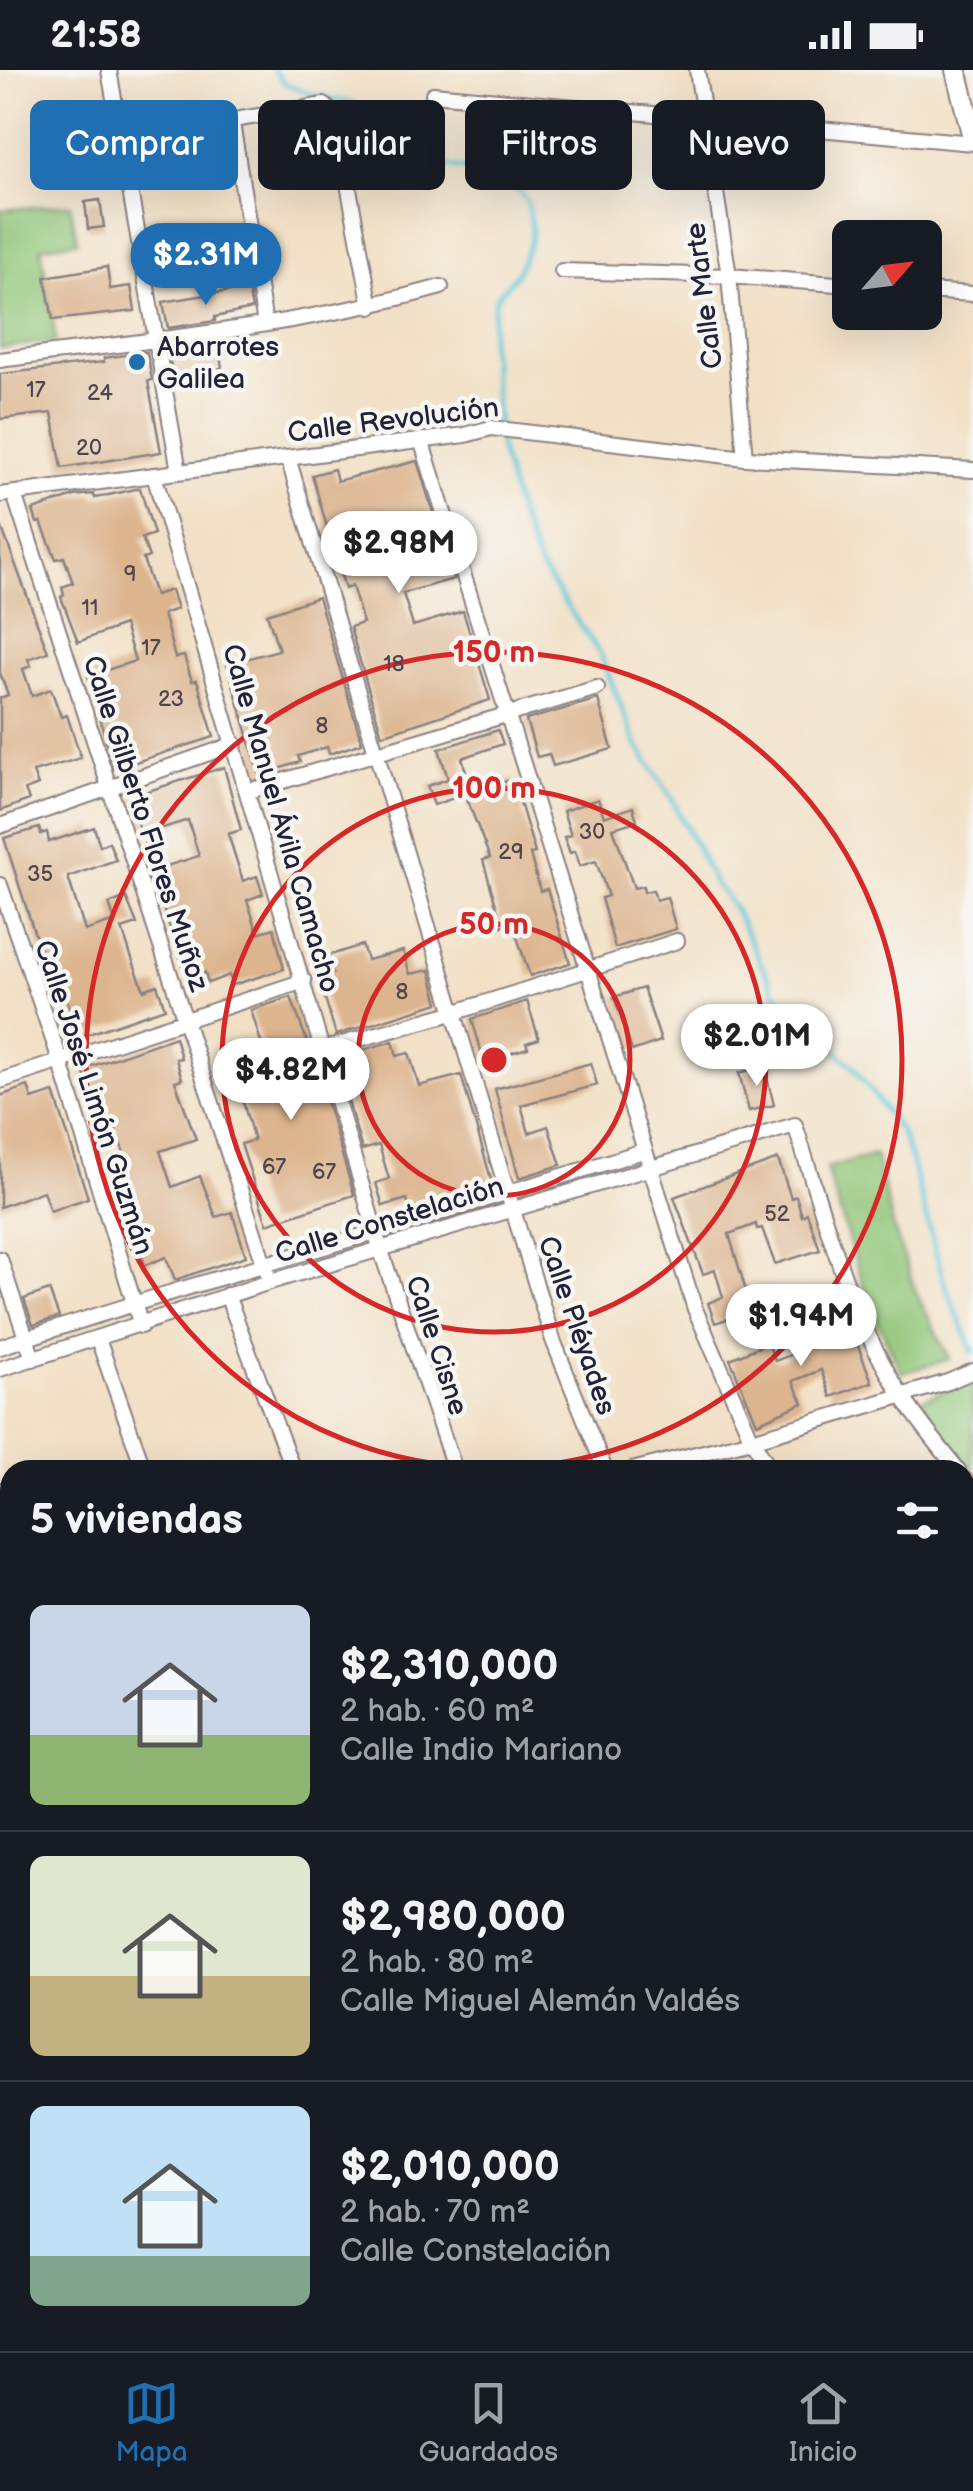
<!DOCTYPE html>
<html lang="es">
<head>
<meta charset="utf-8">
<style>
	:root { --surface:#171b24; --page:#242831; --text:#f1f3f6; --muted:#9ea1a6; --line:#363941; --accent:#1f6fb2 }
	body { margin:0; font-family:"Balsamiq Sans",sans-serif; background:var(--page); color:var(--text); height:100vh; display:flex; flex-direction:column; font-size:38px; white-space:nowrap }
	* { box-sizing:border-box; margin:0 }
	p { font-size:32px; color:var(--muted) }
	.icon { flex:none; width:55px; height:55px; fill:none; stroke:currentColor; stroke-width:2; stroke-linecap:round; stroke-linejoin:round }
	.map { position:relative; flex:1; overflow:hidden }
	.sheet { position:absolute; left:0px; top:1390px; width:975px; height:892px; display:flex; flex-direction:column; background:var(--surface); border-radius:30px 30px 0 0; box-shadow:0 10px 40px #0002 }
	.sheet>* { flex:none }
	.top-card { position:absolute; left:30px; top:30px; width:915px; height:90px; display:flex; gap:20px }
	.needle { width:65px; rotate:62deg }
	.controls { position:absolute; left:832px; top:150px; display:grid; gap:20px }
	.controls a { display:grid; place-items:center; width:110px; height:110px; border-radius:15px; background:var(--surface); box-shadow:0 10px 40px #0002; font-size:50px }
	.price { position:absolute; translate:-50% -85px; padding:0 22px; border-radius:35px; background:#fff; color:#222; font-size:32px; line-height:65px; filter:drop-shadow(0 2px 5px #0008) }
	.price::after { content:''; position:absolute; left:50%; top:60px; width:30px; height:22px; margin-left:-15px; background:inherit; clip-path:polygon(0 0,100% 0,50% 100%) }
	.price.on { background:var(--accent); color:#fff }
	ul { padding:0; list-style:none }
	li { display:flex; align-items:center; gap:30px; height:250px; padding:0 30px }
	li+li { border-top:2px solid var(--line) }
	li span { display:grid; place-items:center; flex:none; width:280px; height:200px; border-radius:15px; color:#555 }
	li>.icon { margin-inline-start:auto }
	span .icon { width:120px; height:120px; fill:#fffc; stroke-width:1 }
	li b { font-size:42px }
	h2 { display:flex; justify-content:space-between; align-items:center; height:120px; padding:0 30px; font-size:42px }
	.pill { padding:0 35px; border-radius:15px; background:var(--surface); box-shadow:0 10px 40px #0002; font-size:35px; line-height:90px }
	.pill.on { background:var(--accent); color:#fff }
	.status { display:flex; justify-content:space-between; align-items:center; height:70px; padding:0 50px; background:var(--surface); direction:ltr }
	.status svg { height:28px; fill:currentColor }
	.tab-bar { display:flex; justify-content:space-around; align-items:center; height:140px; border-top:2px solid var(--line); background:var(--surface); font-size:28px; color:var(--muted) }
	.tab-bar a { display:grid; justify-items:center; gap:5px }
	.tab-bar .on { color:var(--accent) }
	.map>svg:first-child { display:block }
</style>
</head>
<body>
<div class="status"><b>21:58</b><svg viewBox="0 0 49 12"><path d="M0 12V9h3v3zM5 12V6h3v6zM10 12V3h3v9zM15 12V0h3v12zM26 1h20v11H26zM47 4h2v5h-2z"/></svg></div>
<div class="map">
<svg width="973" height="2281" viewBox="0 0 973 2281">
	<rect width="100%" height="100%" fill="#f6f6f2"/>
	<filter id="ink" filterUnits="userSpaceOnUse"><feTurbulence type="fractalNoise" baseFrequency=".01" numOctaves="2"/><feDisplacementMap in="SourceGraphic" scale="20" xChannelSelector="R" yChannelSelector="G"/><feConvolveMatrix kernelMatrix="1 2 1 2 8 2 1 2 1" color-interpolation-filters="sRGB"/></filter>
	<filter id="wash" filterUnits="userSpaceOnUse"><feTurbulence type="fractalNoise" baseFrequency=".0048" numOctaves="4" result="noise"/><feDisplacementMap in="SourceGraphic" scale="40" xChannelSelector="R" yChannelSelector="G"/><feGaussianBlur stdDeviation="2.25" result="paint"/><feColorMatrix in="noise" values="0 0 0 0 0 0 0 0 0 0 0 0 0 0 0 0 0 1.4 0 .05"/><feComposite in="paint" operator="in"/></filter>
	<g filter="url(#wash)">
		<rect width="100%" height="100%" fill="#f2e0c6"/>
		<!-- green -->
		<g fill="#90c577" stroke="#597459" stroke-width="2.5">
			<path d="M70 134 77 171 41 177 56 271 0 278V140Z"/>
			<path d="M875 1085 894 1159 917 1225 950 1289 902 1303 868 1231 826 1098Z"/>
			<path d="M973 1309V1401L920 1331Z"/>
			<path d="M0 1819 10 1835V1967L0 1970Z"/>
			<path d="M10 2101V2272L102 2273 82 2281H0V2104Z"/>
		</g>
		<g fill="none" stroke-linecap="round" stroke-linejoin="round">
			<!-- stream -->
			<path stroke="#5cc5d7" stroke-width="5" d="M274 0 284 13 310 24 353 33 382 45 431 92 498 107 520 122 528 133 532 160 530 173 516 205 496 228 490 272 500 379 519 445 539 495 600 584 637 675 672 729 715 814 734 838 774 920 791 941 852 995 900 1061 910 1086 943 1209 973 1282"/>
		</g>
		<g id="blocks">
			<!-- building -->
			<g fill="#dcb48d">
				<path d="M100 130 104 157 88 159 85 132Z"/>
				<path d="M107 197 110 219 131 216 135 241 53 250 45 207Z"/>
				<path d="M248 218 252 239 215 247V251L168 258 163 232Z"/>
				<path d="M218 272 222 298 173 308 168 279Z"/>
				<path d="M147 282 152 310 148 311 161 382 62 398 52 343 0 349V304L104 292V288Z"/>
				<path d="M417 391 454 509 403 523 413 556 463 541 490 630 382 665 350 557 363 553 352 516 345 519 312 405 334 399 337 411Z"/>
				<path d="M140 418 154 464 142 468 149 487 143 489 155 525 171 520 177 539 163 544 168 562 175 588 184 586 192 611 197 610 214 667 114 699 88 606 135 591 124 555 78 572 61 527 64 525 62 517 73 513 64 487 56 489 41 452 37 453 33 440 74 426 93 424 95 428Z"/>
				<path d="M0 453 48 582 28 589 31 596 23 599 32 626 51 619 61 647 67 645 81 688 33 702 38 715 25 720 29 730 0 741V628L8 625 0 603Z"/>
				<path d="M318 527 362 673 329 684 327 677 298 686 300 692 260 705 227 594 279 580 267 544Z"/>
				<path d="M598 629 612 679 553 696 549 684 537 687 526 650Z"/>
				<path d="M498 660 503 674 462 688 472 722 513 709 535 783 530 784 540 821 547 819 570 893 530 906 512 852 502 856 483 790 490 788 465 724 434 735 427 716 448 709 439 679Z"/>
				<path d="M224 697 241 760 228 764 243 811 257 806 263 824 247 830 258 863 274 858 284 899 233 915 229 905 208 913 205 902 188 909 150 801 199 786 188 750 141 765 129 727Z"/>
				<path d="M598 729 604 747 633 737 637 751 613 758 634 818 643 816 644 822 653 820 656 830 667 827 676 859 615 878 601 828 608 826 596 791 580 796 575 781 570 783 564 767 571 765 563 741Z"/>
				<path d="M94 757 100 776 109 772 116 790 68 807 85 861 115 851 109 834 126 827 137 854 122 859 131 886 144 920 157 915 165 938 80 967 65 924 58 927 44 893 4 768 39 758 41 764 47 762 49 772Z"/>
				<path d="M362 875 367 890 403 881 410 904 430 900 439 933 336 965 319 908 333 904 327 886Z"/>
				<path d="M643 918 661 971 632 981 614 927Z"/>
				<path d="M291 927 315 994 354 1125 267 1154 241 1074 254 1070 243 1032 247 1031 241 1010 270 1001 251 940Z"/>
				<path d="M527 931 539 969 526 973 528 978 484 991 472 949Z"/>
				<path d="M175 967 181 988 176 989 182 1009 175 1011 196 1069 160 1081 172 1117 200 1106 216 1147 232 1142 246 1186 175 1210 166 1187 145 1195 111 1087 124 1083 113 1052 101 1056 83 999Z"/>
				<path d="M393 971 397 986 409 983 419 1016 461 1005 493 1116 410 1140 407 1129 383 1136 376 1113 389 1109 379 1075 362 1080 336 988Z"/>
				<path d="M591 993 597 1015 521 1035 529 1063 548 1056 561 1095 519 1108 495 1019Z"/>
				<path d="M764 996 774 1035 749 1041 739 1003Z"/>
				<path d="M28 1016 32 1029 54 1022 88 1128 50 1141 43 1121 0 1137V1026Z"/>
				<path d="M778 1089 791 1128 796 1126 802 1146 807 1143 820 1180 775 1194 762 1158 757 1159 756 1154 729 1164 752 1241 715 1253 708 1233 723 1227 715 1200 703 1204 674 1127Z"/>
				<path d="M49 1220 59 1247 33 1255 24 1229Z"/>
				<path d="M847 1248 872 1312 831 1327 821 1300 793 1311 803 1333 757 1353 730 1289 768 1273 775 1291 801 1281 796 1267Z"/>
			</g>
		</g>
	</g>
	<g filter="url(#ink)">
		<use href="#blocks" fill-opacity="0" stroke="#8a8180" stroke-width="2.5"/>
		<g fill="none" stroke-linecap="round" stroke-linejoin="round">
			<defs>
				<g id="street">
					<path d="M109 0 179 401"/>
					<path d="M697 0 729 206 745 388"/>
					<path d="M433 24 973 73"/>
					<path d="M232 53 265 254"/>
					<path d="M120 69 324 35 333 43 337 55 371 237"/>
					<path d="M562 201 729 206 850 215"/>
					<path d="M925 221 973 224"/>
					<path d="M0 290C147 270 297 257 441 217"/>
					<path d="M421 370 695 1239 752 1370 771 1400"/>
					<path d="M288 388 508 1124 553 1270 605 1400"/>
					<path d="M154 405 381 1181 455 1400"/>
					<path d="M14 424 270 1212"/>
					<path d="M0 425 465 365 491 358 745 388 973 400"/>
					<path d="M249 721 597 618"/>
					<path d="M0 756 235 674"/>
					<path d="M0 815 60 990 141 1256"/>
					<path d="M324 979 456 942 677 871"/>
					<path d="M0 1011 304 911"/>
					<path d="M0 1189 33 1289"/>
					<path d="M227 1225 293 1400"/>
					<path d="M98 1269 144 1400"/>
					<path d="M0 1277C212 1206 429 1149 643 1081"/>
					<path d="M0 1299 270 1212 795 1055C824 1145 849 1245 902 1326 919 1352 939 1376 958 1400"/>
					<path d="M632 1400 752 1370 948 1312 973 1301"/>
					<path d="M965 1410 973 1420"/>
					<path d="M0 1420 10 1450"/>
					<path d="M0 1597 10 1593"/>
					<path d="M965 1682 973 1697"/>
					<path d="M0 1791 10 1807"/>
					<path d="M965 2012 973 2033"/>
					<path d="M0 2051 10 2068"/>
					<path d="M0 2093 10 2090"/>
					<path d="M965 2136 973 2133"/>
					<path d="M117 2272 121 2281"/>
					<path d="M268 2272 271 2281"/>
					<path d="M420 2272 423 2281"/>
					<path d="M908 2272 911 2281"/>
					<path d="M544 2281 568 2272"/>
				</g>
				<g id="secondary">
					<path d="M956 0 973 67"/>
					<path d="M965 1678 973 1676"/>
					<path d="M0 1983 10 1980"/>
					<path d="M0 2011 10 2008"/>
				</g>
			</defs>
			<!-- street casing -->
			<use href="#street" stroke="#8a8180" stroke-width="18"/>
			<!-- secondary casing -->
			<use href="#secondary" stroke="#8a8180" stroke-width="24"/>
			<!-- street -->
			<use href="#street" stroke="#fff" stroke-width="14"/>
			<!-- secondary -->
			<use href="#secondary" stroke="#fff" stroke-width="20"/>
		</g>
	</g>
	<!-- distance rings -->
	<g fill="none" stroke="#d62828" stroke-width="5">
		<circle cx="494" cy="990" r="136"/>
		<circle cx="494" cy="990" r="272"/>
		<circle cx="494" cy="990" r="408"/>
	</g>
	<!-- markers -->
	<circle fill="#1f6fb2" stroke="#f6f6f2" stroke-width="4" cx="137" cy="292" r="10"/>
	<g text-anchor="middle" stroke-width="9" stroke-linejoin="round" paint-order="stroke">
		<!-- number labels -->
		<g font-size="22" fill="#504650">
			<text x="36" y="327">17</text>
			<text x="100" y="330">24</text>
			<text x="89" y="385">20</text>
			<text x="130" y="511">9</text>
			<text x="90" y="545">11</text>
			<text x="151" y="585">17</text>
			<text x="394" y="601">18</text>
			<text x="171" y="636">23</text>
			<text x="322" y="663">8</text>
			<text x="592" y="769">30</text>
			<text x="511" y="789">29</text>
			<text x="40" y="811">35</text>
			<text x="402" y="929">8</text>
			<text x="274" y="1104">67</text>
			<text x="324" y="1109">67</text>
			<text x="777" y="1151">52</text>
		</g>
		<!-- street labels -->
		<g font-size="28" fill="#22223b" stroke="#f6f6f2">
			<text transform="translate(703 226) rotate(-97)" y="10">Calle Marte</text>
			<text transform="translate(393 349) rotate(-7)" y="10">Calle Revolución</text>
			<text transform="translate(282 748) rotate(74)" y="10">Calle Manuel Ávila Camacho</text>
			<text transform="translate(147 753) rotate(72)" y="10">Calle Gilberto Flores Muñoz</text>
			<text transform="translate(95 1027) rotate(72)" y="10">Calle José Limón Guzmán</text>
			<text transform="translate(389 1149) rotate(-17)" y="10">Calle Constelación</text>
			<text transform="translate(578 1255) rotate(71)" y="10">Calle Pléyades</text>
			<text transform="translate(438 1275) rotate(72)" y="10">Calle Cisne</text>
		</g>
		<!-- poi labels -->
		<g font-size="28" fill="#22223b" stroke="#f6f6f2" text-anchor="start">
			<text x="157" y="286">Abarrotes<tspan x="157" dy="32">Galilea</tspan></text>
		</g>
	</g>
	<circle cx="494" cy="990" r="15" fill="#d62828" stroke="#f6f6f2" stroke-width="5"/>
	<g font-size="30" text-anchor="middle" font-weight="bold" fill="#d62828" stroke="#f6f6f2" stroke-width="9" stroke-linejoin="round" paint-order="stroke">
		<text x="494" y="592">150 m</text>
		<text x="494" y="728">100 m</text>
		<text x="494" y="864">50 m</text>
	</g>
</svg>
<div class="controls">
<a><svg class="needle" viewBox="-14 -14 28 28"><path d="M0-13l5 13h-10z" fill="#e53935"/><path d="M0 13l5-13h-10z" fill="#9ea1a6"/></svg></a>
</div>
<b class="price on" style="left:206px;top:238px">$2.31M</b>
<b class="price" style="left:399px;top:526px">$2.98M</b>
<b class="price" style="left:757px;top:1019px">$2.01M</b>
<b class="price" style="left:291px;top:1053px">$4.82M</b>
<b class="price" style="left:801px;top:1299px">$1.94M</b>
<div class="top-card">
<a class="pill on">Comprar</a>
<a class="pill">Alquilar</a>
<a class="pill">Filtros</a>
<a class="pill">Nuevo</a>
</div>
<section class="sheet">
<h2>5 viviendas<svg class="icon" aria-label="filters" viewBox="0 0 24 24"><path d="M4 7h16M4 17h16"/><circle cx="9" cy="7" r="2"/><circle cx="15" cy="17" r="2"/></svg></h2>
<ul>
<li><span style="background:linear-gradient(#c9d6e8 65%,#8fb573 0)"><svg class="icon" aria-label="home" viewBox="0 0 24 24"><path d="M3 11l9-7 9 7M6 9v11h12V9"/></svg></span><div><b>$2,310,000</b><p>2 hab. · 60 m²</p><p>Calle Indio Mariano</p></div></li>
<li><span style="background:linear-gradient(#dfe7d0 60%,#c2b280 0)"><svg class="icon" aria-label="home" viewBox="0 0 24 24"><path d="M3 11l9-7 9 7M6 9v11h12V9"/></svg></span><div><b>$2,980,000</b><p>2 hab. · 80 m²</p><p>Calle Miguel Alemán Valdés</p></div></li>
<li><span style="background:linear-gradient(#bfe0f5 75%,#7fa58c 0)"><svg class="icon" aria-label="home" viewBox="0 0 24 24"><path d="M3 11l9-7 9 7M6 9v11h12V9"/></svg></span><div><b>$2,010,000</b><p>2 hab. · 70 m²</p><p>Calle Constelación</p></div></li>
</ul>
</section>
</div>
<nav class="tab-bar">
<a class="on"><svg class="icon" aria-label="map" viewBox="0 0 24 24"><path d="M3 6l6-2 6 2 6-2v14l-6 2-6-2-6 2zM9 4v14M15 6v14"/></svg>Mapa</a>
<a><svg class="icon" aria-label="saved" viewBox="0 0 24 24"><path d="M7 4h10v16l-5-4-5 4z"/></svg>Guardados</a>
<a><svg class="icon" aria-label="home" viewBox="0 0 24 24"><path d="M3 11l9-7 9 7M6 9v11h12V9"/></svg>Inicio</a>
</nav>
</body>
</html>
